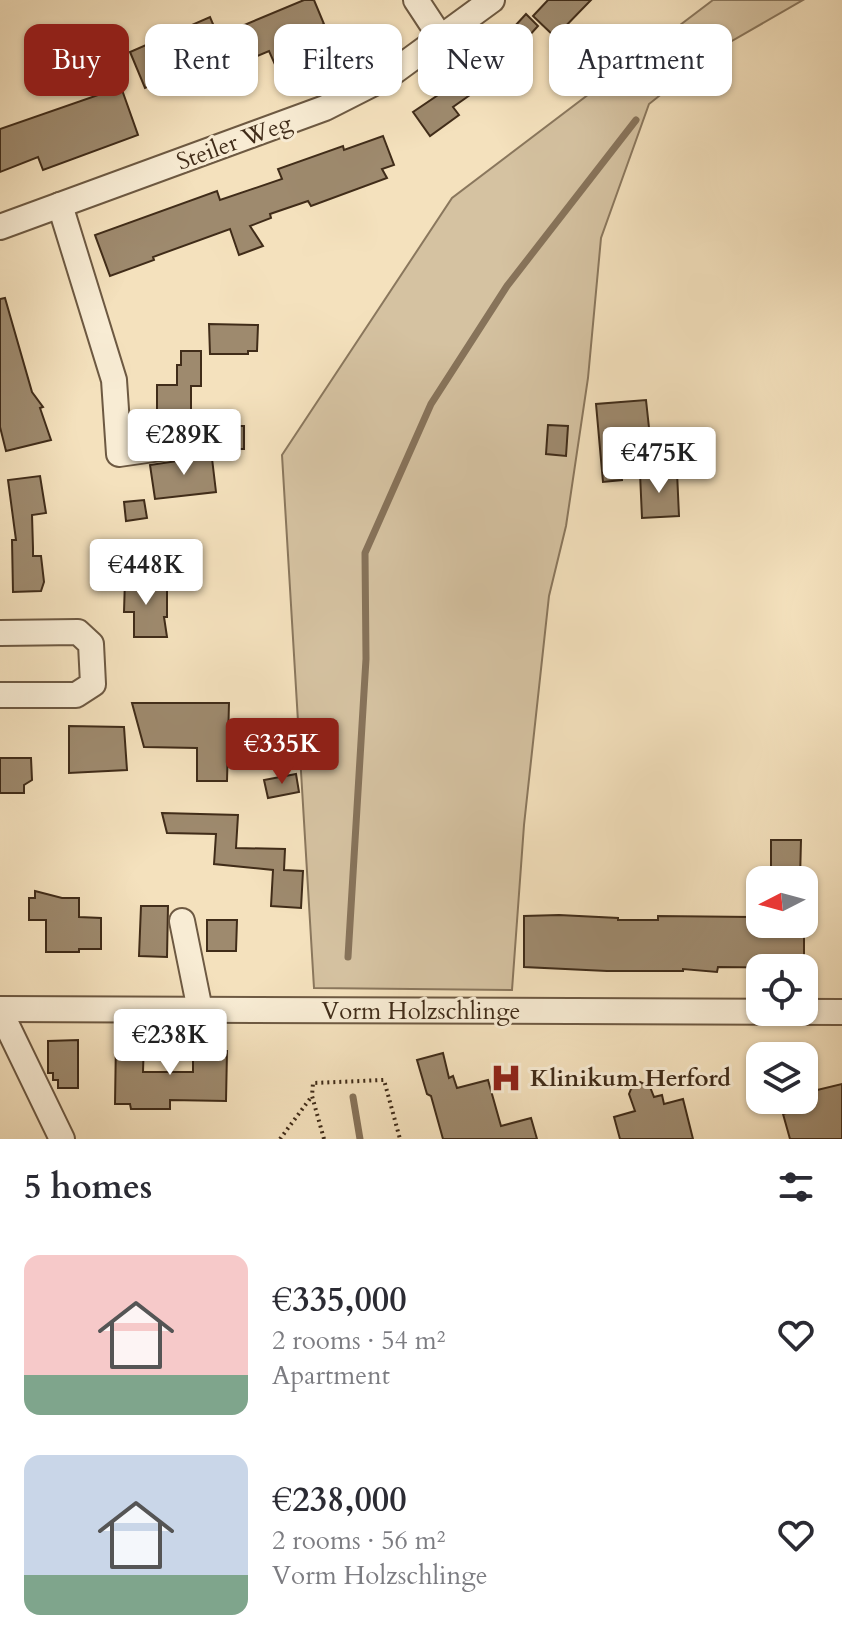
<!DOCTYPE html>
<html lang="en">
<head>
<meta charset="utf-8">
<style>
	:root { --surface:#fff; --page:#f7f7f7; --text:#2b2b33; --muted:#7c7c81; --accent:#8f2418 }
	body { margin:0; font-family:Cardo,serif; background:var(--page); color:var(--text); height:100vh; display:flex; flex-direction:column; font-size:30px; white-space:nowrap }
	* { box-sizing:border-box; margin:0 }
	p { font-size:26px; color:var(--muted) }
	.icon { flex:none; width:44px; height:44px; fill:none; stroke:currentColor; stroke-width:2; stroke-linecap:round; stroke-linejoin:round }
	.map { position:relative; height:1139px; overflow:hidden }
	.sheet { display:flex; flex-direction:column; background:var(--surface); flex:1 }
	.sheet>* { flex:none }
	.hud { position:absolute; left:24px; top:24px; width:794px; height:72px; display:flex; gap:16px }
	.needle { width:52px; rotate:264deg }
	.tools { position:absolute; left:746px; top:866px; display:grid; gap:16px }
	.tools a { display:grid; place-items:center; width:72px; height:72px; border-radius:16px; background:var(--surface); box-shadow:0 2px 6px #0004; font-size:40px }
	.price { position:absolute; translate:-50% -68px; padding:0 18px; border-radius:8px; background:#fff; color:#222; font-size:26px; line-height:52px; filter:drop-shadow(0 2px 4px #0008) }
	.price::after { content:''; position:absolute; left:50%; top:48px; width:24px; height:18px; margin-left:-12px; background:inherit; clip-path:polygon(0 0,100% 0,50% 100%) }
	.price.active { background:var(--accent); color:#fff }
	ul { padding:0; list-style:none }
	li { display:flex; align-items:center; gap:24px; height:200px; padding:0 24px }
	li span { display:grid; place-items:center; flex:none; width:224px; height:160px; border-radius:16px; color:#555 }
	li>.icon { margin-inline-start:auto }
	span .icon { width:96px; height:96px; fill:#fffc; stroke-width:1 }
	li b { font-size:34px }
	h2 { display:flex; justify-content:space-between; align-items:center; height:96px; padding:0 24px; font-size:34px }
	.tag { padding:0 28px; border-radius:16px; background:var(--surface); box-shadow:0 2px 6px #0004; font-size:28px; line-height:72px }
	.tag.active { background:var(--accent); color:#fff }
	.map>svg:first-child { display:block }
</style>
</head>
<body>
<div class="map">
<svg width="842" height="1139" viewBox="0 0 842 1139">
	<rect width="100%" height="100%" fill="#f4e1bd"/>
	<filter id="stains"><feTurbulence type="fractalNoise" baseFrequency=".0025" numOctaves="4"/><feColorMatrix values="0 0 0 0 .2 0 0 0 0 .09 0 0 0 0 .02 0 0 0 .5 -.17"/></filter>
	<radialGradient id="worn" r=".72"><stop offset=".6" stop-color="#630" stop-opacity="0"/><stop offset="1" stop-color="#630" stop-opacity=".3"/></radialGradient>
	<!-- green -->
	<path fill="#d5c2a1" stroke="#8a775d" stroke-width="2" d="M713 0H803L718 49 649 104 601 238 588 378 566 526 549 596 524 825 512 990 314 988 282 455 452 198Z"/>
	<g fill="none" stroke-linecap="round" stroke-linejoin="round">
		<!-- stream -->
		<g stroke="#87735a" stroke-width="7">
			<path d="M348 957 366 659 365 553 431 404 507 286 636 120"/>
			<path d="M353 1097 360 1139"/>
		</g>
	</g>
	<!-- building -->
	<g fill="#9e8a6e" stroke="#402c19" stroke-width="2">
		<path d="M304 0H314L324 24 305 33 315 53 277 69 269 51 200 80 194 66 145 88 130 52 210 17 218 36Z"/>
		<path d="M548 0H591L555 37 533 16Z"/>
		<path d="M526 14 538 26 518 48 524 57 453 107 459 115 430 136 413 112 475 70 470 64 503 39Z"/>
		<path d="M121 87 138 135 43 170 38 157 0 172V129Z"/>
		<path d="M383 136 394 165 382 169 387 178 311 206 308 201 270 214 271 218 250 226 263 246 239 255 230 229 153 257 154 260 110 276 95 235 217 191 220 200 282 179 278 169 343 146 344 150Z"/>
		<path d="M5 298 32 392 43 407 40 408 51 440 6 451 0 427V299Z"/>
		<path d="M209 324 258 325 257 351H248V354H210Z"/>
		<path d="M181 351H201V386H191V415L157 416V385H177V365H181Z"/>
		<path d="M646 400 650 437 619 440 622 480 603 482 596 404Z"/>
		<path d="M548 425 568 426 566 456 546 454Z"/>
		<rect x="217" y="426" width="27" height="23"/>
		<path d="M211 450 216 492 155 499 150 465 197 458Z"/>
		<path d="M677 472 679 516 642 518 640 473Z"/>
		<path d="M40 476 46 513 32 515 33 548V556H41L44 582 41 591 13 592 12 540H16L8 480Z"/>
		<path d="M144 500 147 518 126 521 124 502Z"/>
		<path d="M125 579 156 580V589L167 590V617H164L167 637H134V612H124Z"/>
		<path d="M132 703H229L227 781H197V748L144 747Z"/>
		<path d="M69 726 124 727 127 770 69 773Z"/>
		<path d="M0 758H31L32 780 24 785V793H0Z"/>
		<path d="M296 774 299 792 268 798 264 780Z"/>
		<path d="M162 813 238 815 236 848 285 849 284 870 303 871 301 908 271 906 273 870 214 864 216 834 167 833Z"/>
		<path d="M771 840H801L800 880H771Z"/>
		<path d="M35 891 62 898H79V917L101 918V949H79V952H46V920H29V898H35Z"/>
		<path d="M141 906H168L167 957 139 956Z"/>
		<path d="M559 915 618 918V920H658V916L752 917V926H804V968L718 967 717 972 683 969V971H607L524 967V916Z"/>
		<path d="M207 920H237L236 951H207Z"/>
		<path d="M78 1040V1088H58V1080H53V1073H48V1041Z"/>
		<path d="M116 1040H144L143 1072H193V1040H221V1051H227L226 1101 170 1100V1109H131L130 1104H115Z"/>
		<path d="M443 1053 449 1078 453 1076 457 1088 488 1080 501 1126 531 1118 537 1139H443L431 1096 427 1094 417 1060Z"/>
		<path d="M640 1082 650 1087 654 1097 662 1095 664 1104 683 1099 693 1139H620L614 1117 635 1111 629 1094 631 1089Z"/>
		<path d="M842 1084V1139H790L783 1114 816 1104 813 1091Z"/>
	</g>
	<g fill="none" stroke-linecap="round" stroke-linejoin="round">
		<defs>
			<g id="minor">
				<path d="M416 0 441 38"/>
				<path d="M60 205 114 380 119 454 195 443"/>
				<path d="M0 227 325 108 388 76 492 0"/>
				<path d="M0 633 78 632 91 644 93 684 76 695H0"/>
				<path d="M182 921 200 1010"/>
				<path d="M0 1009 842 1012"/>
				<path d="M0 1011 62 1139"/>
			</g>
		</defs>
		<!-- minor casing -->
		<use href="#minor" stroke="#6d5942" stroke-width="28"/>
		<!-- path -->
		<g stroke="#402c19" stroke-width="4" stroke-dasharray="2 4" stroke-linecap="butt">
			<path d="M280 1139 312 1096"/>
			<path d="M324 1139 312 1096 313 1083 384 1080 400 1139"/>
		</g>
		<!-- minor -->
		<use href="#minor" stroke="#f8ecd4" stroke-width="24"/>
	</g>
	<!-- icons -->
	<defs>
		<symbol id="hospital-bare" viewBox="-9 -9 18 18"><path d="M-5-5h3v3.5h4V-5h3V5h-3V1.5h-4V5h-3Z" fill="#8f2418" stroke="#f8ecd4" stroke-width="2.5" paint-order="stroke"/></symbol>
	</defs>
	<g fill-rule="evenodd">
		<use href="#hospital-bare" x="484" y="1056" width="44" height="44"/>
	</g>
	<g text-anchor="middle" stroke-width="6" stroke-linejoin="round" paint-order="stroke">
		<!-- street labels -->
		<g font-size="24" fill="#402c19" stroke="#f8ecd4">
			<text transform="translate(234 142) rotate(-20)" y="8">Steiler Weg</text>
			<text x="421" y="1019">Vorm Holzschlinge</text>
		</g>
		<!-- poi labels -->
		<g font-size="24" font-weight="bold" fill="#402c19" stroke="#f8ecd4" text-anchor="start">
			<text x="530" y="1086">Klinikum Herford</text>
		</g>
	</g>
	<rect width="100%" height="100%" filter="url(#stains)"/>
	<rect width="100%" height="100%" fill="url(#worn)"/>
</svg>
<div class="tools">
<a><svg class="needle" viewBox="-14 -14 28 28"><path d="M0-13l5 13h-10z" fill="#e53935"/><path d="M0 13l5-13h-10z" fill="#7c7c81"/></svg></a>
<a><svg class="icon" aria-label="locate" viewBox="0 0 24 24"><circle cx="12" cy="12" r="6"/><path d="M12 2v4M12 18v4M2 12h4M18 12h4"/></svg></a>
<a><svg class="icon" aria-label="layers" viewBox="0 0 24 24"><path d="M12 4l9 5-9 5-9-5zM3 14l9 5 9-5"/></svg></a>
</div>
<b class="price" style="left:184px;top:477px">€289K</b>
<b class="price" style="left:659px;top:495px">€475K</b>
<b class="price" style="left:146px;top:607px">€448K</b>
<b class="price active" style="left:282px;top:786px">€335K</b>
<b class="price" style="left:170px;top:1077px">€238K</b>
<div class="hud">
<a class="tag active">Buy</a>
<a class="tag">Rent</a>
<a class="tag">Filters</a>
<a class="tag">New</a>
<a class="tag">Apartment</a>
</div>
</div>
<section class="sheet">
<h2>5 homes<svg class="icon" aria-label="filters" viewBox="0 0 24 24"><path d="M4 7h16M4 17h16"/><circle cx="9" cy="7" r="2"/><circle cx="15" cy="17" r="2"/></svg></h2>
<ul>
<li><span style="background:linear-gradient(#f6c9c9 75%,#7fa58c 0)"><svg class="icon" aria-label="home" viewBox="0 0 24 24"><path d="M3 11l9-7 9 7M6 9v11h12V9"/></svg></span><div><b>€335,000</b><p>2 rooms · 54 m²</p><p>Apartment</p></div><svg class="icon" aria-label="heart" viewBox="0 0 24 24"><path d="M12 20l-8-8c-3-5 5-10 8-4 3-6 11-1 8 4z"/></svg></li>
<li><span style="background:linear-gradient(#c9d6e8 75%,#7fa58c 0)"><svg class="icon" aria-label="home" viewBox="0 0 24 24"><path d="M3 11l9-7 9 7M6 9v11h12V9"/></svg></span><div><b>€238,000</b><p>2 rooms · 56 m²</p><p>Vorm Holzschlinge</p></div><svg class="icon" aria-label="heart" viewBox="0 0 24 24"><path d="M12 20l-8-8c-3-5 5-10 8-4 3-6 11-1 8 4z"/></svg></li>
</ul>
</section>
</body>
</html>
